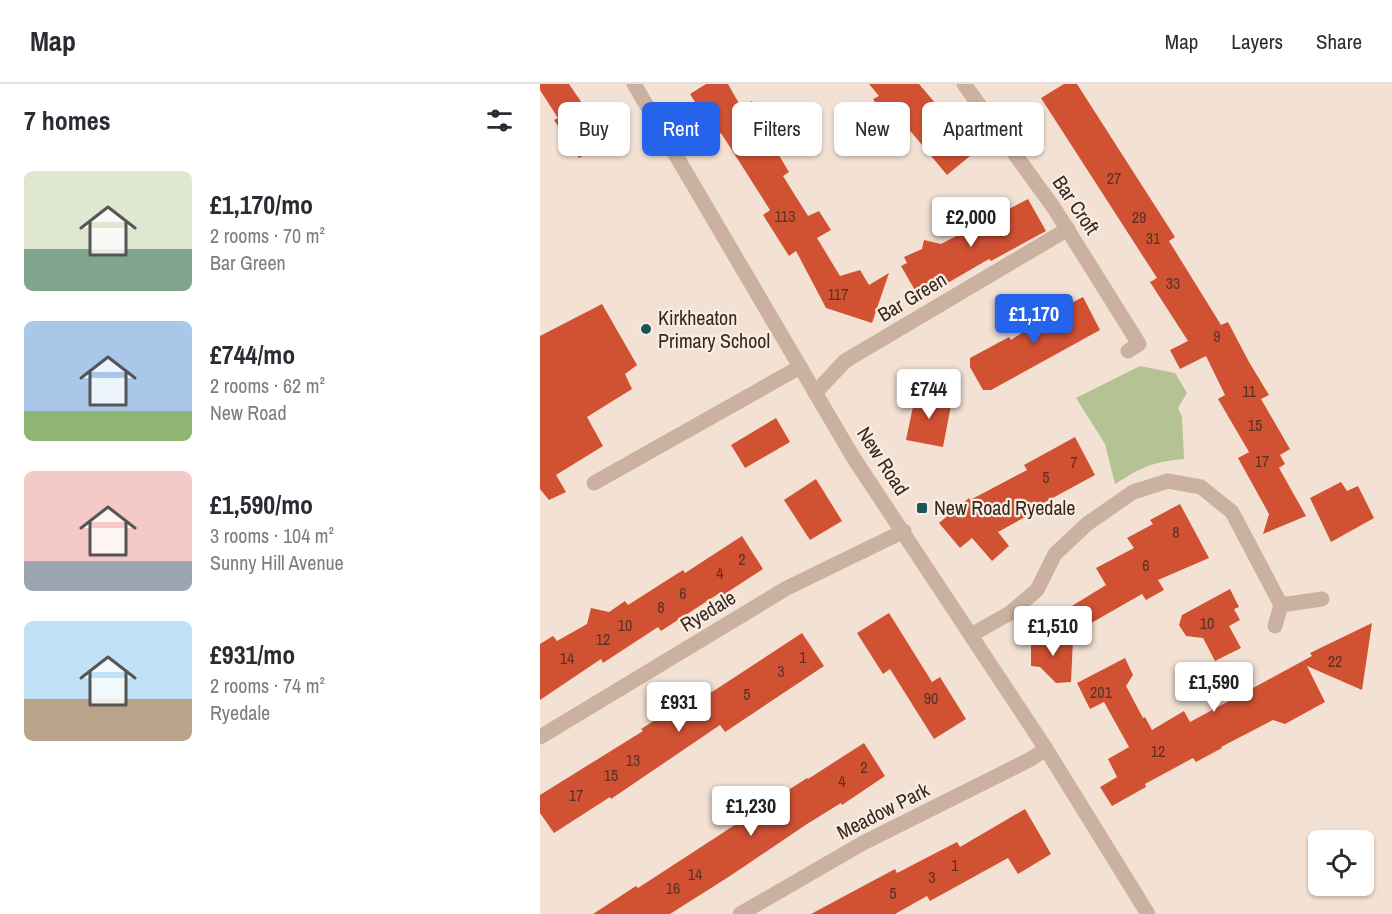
<!DOCTYPE html>
<html lang="en">
<head>
<meta charset="utf-8">
<style>
	:root { --surface:#fff; --page:#f2f2f3; --text:#2b2b33; --muted:#7c7c81; --line:#e1e1e2; --accent:#2563eb }
	body { margin:0; font-family:"Archivo Narrow",sans-serif; background:var(--page); color:var(--text); height:100vh; display:flex; flex-direction:column; font-size:22px; white-space:nowrap }
	* { box-sizing:border-box; margin:0 }
	p { font-size:20px; color:var(--muted) }
	.icon { flex:none; width:33px; height:33px; fill:none; stroke:currentColor; stroke-width:2; stroke-linecap:round; stroke-linejoin:round }
	.map { position:relative; flex:1; overflow:hidden }
	.details { display:flex; flex-direction:column; background:var(--surface); width:540px }
	.details>* { flex:none }
	.top-card { position:absolute; left:18px; top:18px; width:570px; height:54px; display:flex; gap:12px }
	.fabs { position:absolute; left:768px; top:746px; display:grid; gap:12px }
	.fabs a { display:grid; place-items:center; width:66px; height:66px; border-radius:9px; background:var(--surface); box-shadow:0 2px 4px #0004; font-size:30px }
	.price { position:absolute; translate:-50% -51px; padding:0 14px; border-radius:6px; background:#fff; color:#222; font-size:20px; line-height:39px; filter:drop-shadow(0 2px 3px #0008) }
	.price::after { content:''; position:absolute; left:50%; top:36px; width:18px; height:14px; margin-left:-9px; background:inherit; clip-path:polygon(0 0,100% 0,50% 100%) }
	.price.current { background:var(--accent); color:#fff }
	ul { padding:0; list-style:none }
	li { display:flex; align-items:center; gap:18px; height:150px; padding:0 24px }
	li span { display:grid; place-items:center; flex:none; width:168px; height:120px; border-radius:9px; color:#555 }
	li>.icon { margin-inline-start:auto }
	span .icon { width:72px; height:72px; fill:#fffc; stroke-width:1 }
	li b { font-size:26px }
	h2 { display:flex; justify-content:space-between; align-items:center; height:72px; padding:0 24px; font-size:26px }
	.chip { padding:0 21px; border-radius:9px; background:var(--surface); box-shadow:0 2px 4px #0004; font-size:21px; line-height:54px }
	.chip.current { background:var(--accent); color:#fff }
	header { display:flex; align-items:center; gap:36px; box-sizing:border-box; height:84px; padding:0 30px; background:var(--surface); border-bottom:2px solid var(--line) }
	header strong { font-size:28px }
	nav { display:flex; gap:33px; margin-inline-start:auto; font-size:21px }
	main { display:flex; flex:1; min-height:0 }
	.map>svg:first-child { display:block }
</style>
</head>
<body>
<header>
<strong>Map</strong>
<nav><a>Map</a><a>Layers</a><a>Share</a></nav>
</header>
<main>
<section class="details">
<h2>7 homes<svg class="icon" aria-label="filters" viewBox="0 0 24 24"><path d="M4 7h16M4 17h16"/><circle cx="9" cy="7" r="2"/><circle cx="15" cy="17" r="2"/></svg></h2>
<ul>
<li><span style="background:linear-gradient(#dfe7d0 65%,#7fa58c 0)"><svg class="icon" aria-label="home" viewBox="0 0 24 24"><path d="M3 11l9-7 9 7M6 9v11h12V9"/></svg></span><div><b>£1,170/mo</b><p>2 rooms · 70 m²</p><p>Bar Green</p></div></li>
<li><span style="background:linear-gradient(#a9c7e8 75%,#8fb573 0)"><svg class="icon" aria-label="home" viewBox="0 0 24 24"><path d="M3 11l9-7 9 7M6 9v11h12V9"/></svg></span><div><b>£744/mo</b><p>2 rooms · 62 m²</p><p>New Road</p></div></li>
<li><span style="background:linear-gradient(#f6c9c9 75%,#9aa5b1 0)"><svg class="icon" aria-label="home" viewBox="0 0 24 24"><path d="M3 11l9-7 9 7M6 9v11h12V9"/></svg></span><div><b>£1,590/mo</b><p>3 rooms · 104 m²</p><p>Sunny Hill Avenue</p></div></li>
<li><span style="background:linear-gradient(#bfe0f5 65%,#b9a48a 0)"><svg class="icon" aria-label="home" viewBox="0 0 24 24"><path d="M3 11l9-7 9 7M6 9v11h12V9"/></svg></span><div><b>£931/mo</b><p>2 rooms · 74 m²</p><p>Ryedale</p></div></li>
</ul>
</section>
<div class="map">
<svg width="852" height="830" viewBox="0 0 852 830">
	<rect width="100%" height="100%" fill="#f3e2d4"/>
	<!-- green -->
	<path fill="#b5c293" d="M600 282 635 289 647 309 638 324 642 333 644 375C612 378 602 383 575 400L565 360 536 314Z"/>
	<!-- building -->
	<g fill="#d15133">
		<path d="M0 0H29L68 57 39 74 14 36 18 34 0 6Z"/>
		<path d="M166 0H188L201 23 212 17 231 46 235 44 247 63 237 68 249 88 243 92 268 132 279 127 291 146 277 154 300 192 320 186 329 201 349 189 332 239 286 224 256 167 249 172 223 131 230 126 181 49 176 52 150 10Z"/>
		<path d="M329 0H379L436 67 407 91 357 31 350 37 340 27 333 15 339 12Z"/>
		<path d="M524 0H537L635 153 629 157 681 241 688 238 709 278 729 311 721 315 750 365 740 371 745 380 739 384 766 432 723 450 729 430 698 374 709 368 678 315 685 311 666 272 640 285 630 266 648 257 610 198 617 194 501 14Z"/>
		<path d="M488 115 506 147 451 177 449 175 380 215 361 182 367 179 364 173 382 165 384 156 401 160Z"/>
		<path d="M543 213 560 246 451 306H443L430 283V274L469 253 471 256 510 230Z"/>
		<path d="M62 220 97 281 85 290 92 305 47 333 63 362 16 391 26 408 9 416 0 405V252Z"/>
		<path d="M376 308 412 316 403 363 366 356Z"/>
		<path d="M236 334 250 358 205 384 191 361Z"/>
		<path d="M535 353 555 391 496 423 498 426 458 448 469 462 452 477 432 454 420 464 399 439 429 414 430 416 487 386 484 381Z"/>
		<path d="M276 395 302 437 270 456 244 416Z"/>
		<path d="M801 398 807 407 818 402 834 434 791 458 770 414Z"/>
		<path d="M640 420 669 474 618 496 624 506 606 516 602 510 539 546 527 525 566 501 556 484 594 464 587 454 613 440 610 436Z"/>
		<path d="M202 452 223 485 180 513 178 510 121 547 118 543 63 579 61 575 0 616V560L13 552 17 557 47 540 51 524 69 528 85 517 88 521 143 486 145 489Z"/>
		<path d="M690 505 699 523 694 525 700 536 689 542 701 564 675 577 663 554 646 552 639 541 642 531Z"/>
		<path d="M349 529 392 598 400 593 426 635 394 655 350 585 343 590 317 549Z"/>
		<path d="M832 539 822 606 767 582 785 618 745 640 733 636 681 663 682 664 656 678 653 674 605 700 606 703 572 722 560 703 577 693 568 675 589 663 564 618 550 625 537 599 585 574 593 591 586 602 603 634 605 633 612 646 644 627 650 638 772 572 770 569Z"/>
		<path d="M262 549 284 582 185 648 180 641 71 715 70 713 14 749 0 729V711L103 647 101 645 145 617 149 623Z"/>
		<path d="M491 551 533 554 531 598 516 599 500 583 491 582Z"/>
		<path d="M324 659 345 692 302 721 301 719 267 740 190 792 130 830H53L96 802 98 804 267 694 268 695Z"/>
		<path d="M485 725 511 770 478 790 468 774 390 817 387 812 355 830H271L355 785 357 789 417 758 420 763Z"/>
	</g>
	<g fill="none" stroke-linecap="round" stroke-linejoin="round">
		<!-- minor -->
		<g stroke="#cbb19f" stroke-width="15">
			<path d="M94 0 313 373 506 665 608 830"/>
			<path d="M424 0 514 124 599 260 588 267"/>
			<path d="M275 309 305 277 528 145"/>
			<path d="M54 399 260 283"/>
			<path d="M735 542 741 521"/>
			<path d="M431 551 470 529 497 506 515 470 547 440 593 408 628 397 661 403 692 428 741 521 782 515"/>
			<path d="M0 653 247 504 364 447"/>
			<path d="M200 830 323 759 489 676 506 665"/>
		</g>
	</g>
	<!-- markers -->
	<g fill="#165858" stroke="#faede0" stroke-width="2">
		<circle cx="106" cy="245" r="6"/>
		<rect x="376" y="418" width="12" height="12" rx="3"/>
	</g>
	<g text-anchor="middle" stroke-width="4.5" stroke-linejoin="round" paint-order="stroke">
		<!-- number labels -->
		<g font-size="16" fill="#5b3228">
			<text x="574" y="100">27</text>
			<text x="245" y="138">113</text>
			<text x="599" y="139">29</text>
			<text x="613" y="160">31</text>
			<text x="633" y="205">33</text>
			<text x="298" y="216">117</text>
			<text x="677" y="258">9</text>
			<text x="709" y="313">11</text>
			<text x="715" y="347">15</text>
			<text x="722" y="383">17</text>
			<text x="534" y="384">7</text>
			<text x="506" y="399">5</text>
			<text x="636" y="454">8</text>
			<text x="202" y="481">2</text>
			<text x="606" y="487">6</text>
			<text x="180" y="495">4</text>
			<text x="143" y="515">6</text>
			<text x="121" y="529">8</text>
			<text x="667" y="545">10</text>
			<text x="85" y="547">10</text>
			<text x="63" y="561">12</text>
			<text x="263" y="579">1</text>
			<text x="27" y="580">14</text>
			<text x="795" y="583">22</text>
			<text x="241" y="593">3</text>
			<text x="561" y="614">201</text>
			<text x="207" y="616">5</text>
			<text x="391" y="620">90</text>
			<text x="618" y="673">12</text>
			<text x="93" y="682">13</text>
			<text x="324" y="689">2</text>
			<text x="71" y="697">15</text>
			<text x="302" y="703">4</text>
			<text x="36" y="717">17</text>
			<text x="415" y="787">1</text>
			<text x="155" y="796">14</text>
			<text x="392" y="799">3</text>
			<text x="133" y="810">16</text>
			<text x="353" y="815">5</text>
		</g>
		<!-- street labels -->
		<g font-size="20" fill="#342824" stroke="#faede0">
			<text transform="translate(536 121) rotate(56)" y="7">Bar Croft</text>
			<text transform="translate(372 213) rotate(-31)" y="7">Bar Green</text>
			<text transform="translate(343 377) rotate(57)" y="7">New Road</text>
			<text transform="translate(168 527) rotate(-31)" y="7">Ryedale</text>
			<text transform="translate(343 727) rotate(-27)" y="7">Meadow Park</text>
		</g>
		<!-- poi labels -->
		<g font-size="20" fill="#342824" stroke="#faede0" text-anchor="start">
			<text x="118" y="241">Kirkheaton<tspan x="118" dy="23">Primary School</tspan></text>
			<text x="394" y="431">New Road Ryedale</text>
		</g>
	</g>
</svg>
<div class="fabs">
<a><svg class="icon" aria-label="locate" viewBox="0 0 24 24"><circle cx="12" cy="12" r="6"/><path d="M12 2v4M12 18v4M2 12h4M18 12h4"/></svg></a>
</div>
<b class="price" style="left:431px;top:164px">£2,000</b>
<b class="price current" style="left:494px;top:261px">£1,170</b>
<b class="price" style="left:389px;top:336px">£744</b>
<b class="price" style="left:513px;top:573px">£1,510</b>
<b class="price" style="left:674px;top:629px">£1,590</b>
<b class="price" style="left:139px;top:649px">£931</b>
<b class="price" style="left:211px;top:753px">£1,230</b>
<div class="top-card">
<a class="chip">Buy</a>
<a class="chip current">Rent</a>
<a class="chip">Filters</a>
<a class="chip">New</a>
<a class="chip">Apartment</a>
</div>
</div>
</main>
</body>
</html>
